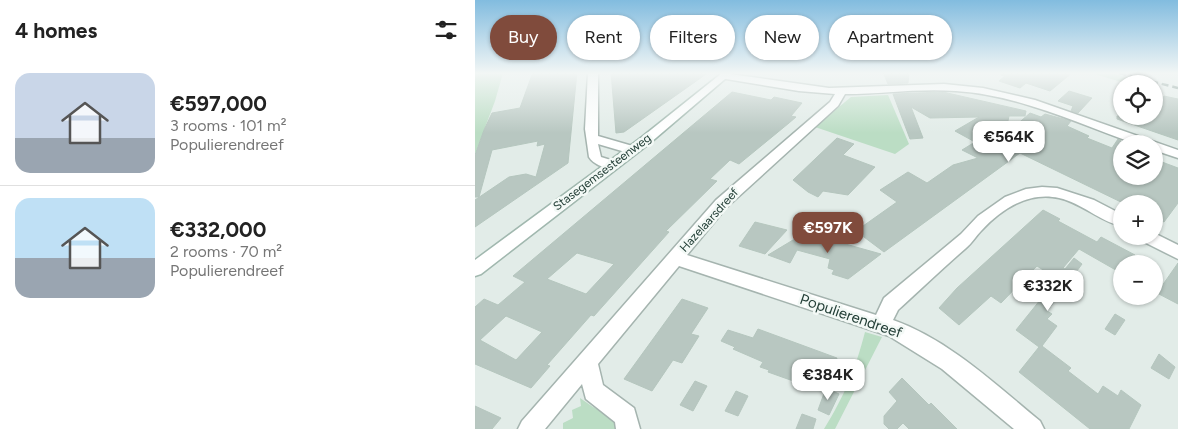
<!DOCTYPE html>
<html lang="en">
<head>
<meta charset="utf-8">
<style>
	:root { --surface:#fff; --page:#f6f6f6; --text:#222; --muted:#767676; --line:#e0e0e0; --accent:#804b3c }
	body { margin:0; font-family:Figtree,sans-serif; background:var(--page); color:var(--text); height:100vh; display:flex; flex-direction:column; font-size:19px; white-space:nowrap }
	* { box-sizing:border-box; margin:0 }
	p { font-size:16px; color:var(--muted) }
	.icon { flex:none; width:28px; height:28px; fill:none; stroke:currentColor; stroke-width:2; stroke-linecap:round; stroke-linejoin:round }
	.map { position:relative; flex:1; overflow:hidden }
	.drawer { display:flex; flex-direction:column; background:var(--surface); width:475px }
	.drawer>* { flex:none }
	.top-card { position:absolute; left:15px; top:15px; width:475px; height:45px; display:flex; gap:10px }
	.buttons { position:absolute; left:638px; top:75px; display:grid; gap:10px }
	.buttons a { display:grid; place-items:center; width:50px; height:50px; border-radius:50%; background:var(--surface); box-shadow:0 1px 4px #0004; font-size:25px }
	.price { position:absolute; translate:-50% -42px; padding:0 11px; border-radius:10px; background:#fff; color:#222; font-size:16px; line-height:32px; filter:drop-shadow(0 1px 2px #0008) }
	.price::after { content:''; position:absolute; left:50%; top:30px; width:15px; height:11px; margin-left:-8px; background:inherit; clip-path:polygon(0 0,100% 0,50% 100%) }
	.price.selected { background:var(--accent); color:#fff }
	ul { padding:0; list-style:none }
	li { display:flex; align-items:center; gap:15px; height:125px; padding:0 15px }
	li+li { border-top:1px solid var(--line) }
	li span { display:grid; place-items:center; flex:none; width:140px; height:100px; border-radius:15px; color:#555 }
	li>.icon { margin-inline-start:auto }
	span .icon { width:60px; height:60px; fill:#fffc; stroke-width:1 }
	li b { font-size:21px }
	h2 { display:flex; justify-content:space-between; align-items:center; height:60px; padding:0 15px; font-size:21px }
	.chip { padding:0 18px; border-radius:22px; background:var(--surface); box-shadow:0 1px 4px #0004; font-size:18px; line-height:45px }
	.chip.selected { background:var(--accent); color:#fff }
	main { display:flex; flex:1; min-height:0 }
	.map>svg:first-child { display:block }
</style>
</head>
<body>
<main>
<section class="drawer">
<h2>4 homes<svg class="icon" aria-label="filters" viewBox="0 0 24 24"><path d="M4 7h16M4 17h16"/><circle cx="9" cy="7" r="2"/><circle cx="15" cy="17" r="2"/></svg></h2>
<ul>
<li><span style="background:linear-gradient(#c9d6e8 65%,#9aa5b1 0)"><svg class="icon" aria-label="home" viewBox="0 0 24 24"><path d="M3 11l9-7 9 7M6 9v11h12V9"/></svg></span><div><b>€597,000</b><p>3 rooms · 101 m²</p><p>Populierendreef</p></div></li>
<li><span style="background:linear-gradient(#bfe0f5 60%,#9aa5b1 0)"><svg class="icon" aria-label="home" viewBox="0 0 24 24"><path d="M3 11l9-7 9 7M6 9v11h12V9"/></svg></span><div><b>€332,000</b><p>2 rooms · 70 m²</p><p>Populierendreef</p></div></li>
</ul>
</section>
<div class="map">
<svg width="703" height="429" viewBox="0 0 703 429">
	<rect width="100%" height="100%" fill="#e2ece8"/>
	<!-- green -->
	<g fill="#bbddc4">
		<path d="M0 73H28L20 101 0 154Z"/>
		<path d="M616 73H637L678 84H653Z"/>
		<path d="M413 95 434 144 420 154 340 127 376 97Z"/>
		<path d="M390 332 407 337 360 429H349C370 395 380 370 390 332Z"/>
		<path d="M105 398 118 407 137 417 141 423V429H88V423L98 418 97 410 106 406Z"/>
	</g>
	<!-- building -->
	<g fill="#b8c7c1" stroke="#b5c6be" fill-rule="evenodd">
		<path d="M58 72H102L93 163 0 227V200L34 177 51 174 61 177 70 144 62 146 63 141 17 150 4 197H0V155L9 130 17 113 45 108Z"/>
		<path d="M136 72H234L149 132 141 133Z"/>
		<path d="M408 72H434L433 83 413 84Z"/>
		<path d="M526 72H598L575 91 551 83 545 88 524 81 530 76 526 75Z"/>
		<path d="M594 91 617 98 603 113 596 111 598 106 583 101Z"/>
		<path d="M257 92 296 100 299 97 327 103 316 116 321 117 314 123 264 164 255 160 235 179 242 181 191 231 194 232 119 316 116 315 72 365 75 366 56 388 0 364V307L9 299 23 305 50 282 38 276ZM102 253 139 264 111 294 72 279ZM31 316 67 332 41 360 5 340Z"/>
		<path d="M468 92 551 111 550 116H534L530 135 555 113 566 117 570 114 596 121 592 126 614 136 612 138 637 148 643 139 646 141V176H679V159L703 168V203L689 222 679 217V204H650L545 153 409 252 381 231 422 202 405 190 433 172 452 183 478 165 503 158 487 150 500 142 480 131 504 117 455 118 436 107 448 138 435 139 418 94Z"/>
		<path d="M689 96 703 99V140L642 119V116H679Z"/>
		<path d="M362 138 379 144 368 155 400 167 373 195 348 191 343 197 333 192 318 180Z"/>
		<path d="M568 210 585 219 583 221 622 242 626 237 660 255 655 264H646V273L604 249 588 268 590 269 599 258 607 264 599 275 603 277 591 291 589 289 572 311 577 314 572 319 582 326 567 346 596 368 593 371 623 394 628 386 643 396 646 390 666 405 654 429H615L544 372 564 347 541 330 582 279 562 266 526 303 516 296 484 325 464 308 482 288Z"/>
		<path d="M280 222 312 230 290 254 264 246Z"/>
		<path d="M333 231 331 233 406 254 373 279 357 274 359 270 353 268 355 259 322 250 315 263 293 255Z"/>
		<path d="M703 263V304L682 293Z"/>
		<path d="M207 299 233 308 216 334 224 336 207 363 198 360 177 391 149 379Z"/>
		<path d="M640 314 650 320 640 335 630 329Z"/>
		<path d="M283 329 362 358 352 385 324 374 321 382 293 372 294 370 285 367 288 362 258 349 260 347 246 341 253 330 278 338Z"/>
		<path d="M684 354 700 367 694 379 676 368Z"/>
		<path d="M427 378 454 405 456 403 482 429H434L428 423 422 429H414L409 424V416L422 401 414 392Z"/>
		<path d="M220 381 232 386 218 411 205 405Z"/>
		<path d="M351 388 364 394 354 415 343 410Z"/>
		<path d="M261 391 273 396 263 416 250 411Z"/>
		<path d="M0 406 26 418 17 429H0Z"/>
		<path d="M327 414 341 419 338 429H321Z"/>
	</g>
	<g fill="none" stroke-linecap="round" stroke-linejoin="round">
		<defs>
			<g id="street">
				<path d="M113 73H123V136L161 147 163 150 157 154 123 144 126 157 142 162 144 165 142 168C132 170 119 165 114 157L110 129Z"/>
				<path d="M248 73 354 88 469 84 508 88 560 100 703 150V158L679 150V144H661C602 123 544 95 481 91 444 88 407 94 370 94L363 106 251 208 212 255 401 315 409 298 486 234 503 216 530 197 551 189 567 187 582 188 619 200 646 214V226C624 221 607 203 584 198 554 191 526 209 506 231 501 236 497 243 491 248 468 268 446 289 423 310L418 320C474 340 520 384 565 421L569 429H539L467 369 414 336 204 266 123 364 128 385 159 408 165 429H141L140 422 111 399 107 384 70 429H43L47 421 241 200 355 102 360 94 324 91 245 78V74Z"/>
				<path d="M679 233 703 245V259L665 240 663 236H679Z"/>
			</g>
			<path id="secondary" d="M247 73H257L175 143 6 274 0 276V260L167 137Z"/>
		</defs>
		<!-- street casing -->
		<use href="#street" stroke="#a5b4af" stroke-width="3"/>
		<!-- secondary casing -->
		<use href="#secondary" stroke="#a1b8af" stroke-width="3"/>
		<!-- street -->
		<use href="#street" fill="#fff" fill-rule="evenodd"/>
		<!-- secondary -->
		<use href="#secondary" fill="#fff" fill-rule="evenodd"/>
		<!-- rail -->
		<path stroke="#5d7971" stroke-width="2.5" stroke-dasharray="7 4" stroke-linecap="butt" d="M644 73 703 88"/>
	</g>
	<!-- sky -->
	<linearGradient id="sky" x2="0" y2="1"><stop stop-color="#82bcdf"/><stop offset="0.55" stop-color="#f2f6f5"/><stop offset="1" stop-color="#f2f6f5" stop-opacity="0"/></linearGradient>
	<rect width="703" height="133" fill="url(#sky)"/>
	<g text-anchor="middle" stroke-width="5" stroke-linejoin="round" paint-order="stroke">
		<!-- street labels -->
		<g font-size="12" fill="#223e36" stroke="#f3f9f6">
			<text transform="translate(127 172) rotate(-37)" y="4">Stasegemsesteenweg</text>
			<text transform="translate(234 220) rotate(-48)" y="4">Hazelaarsdreef</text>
		</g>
		<!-- near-street labels -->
		<g font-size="15" fill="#223e36" stroke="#f3f9f6">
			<text transform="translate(376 316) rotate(19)" y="5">Populierendreef</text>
		</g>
	</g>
</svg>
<div class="buttons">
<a><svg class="icon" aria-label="locate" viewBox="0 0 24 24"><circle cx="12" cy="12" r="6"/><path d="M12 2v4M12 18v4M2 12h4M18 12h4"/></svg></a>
<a><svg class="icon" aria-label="layers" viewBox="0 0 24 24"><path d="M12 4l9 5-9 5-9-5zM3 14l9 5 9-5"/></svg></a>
<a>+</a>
<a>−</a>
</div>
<b class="price" style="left:534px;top:163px">€564K</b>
<b class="price selected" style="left:353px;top:254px">€597K</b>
<b class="price" style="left:573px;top:312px">€332K</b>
<b class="price" style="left:353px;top:401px">€384K</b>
<div class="top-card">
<a class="chip selected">Buy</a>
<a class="chip">Rent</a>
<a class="chip">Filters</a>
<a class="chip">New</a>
<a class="chip">Apartment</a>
</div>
</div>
</main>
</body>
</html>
